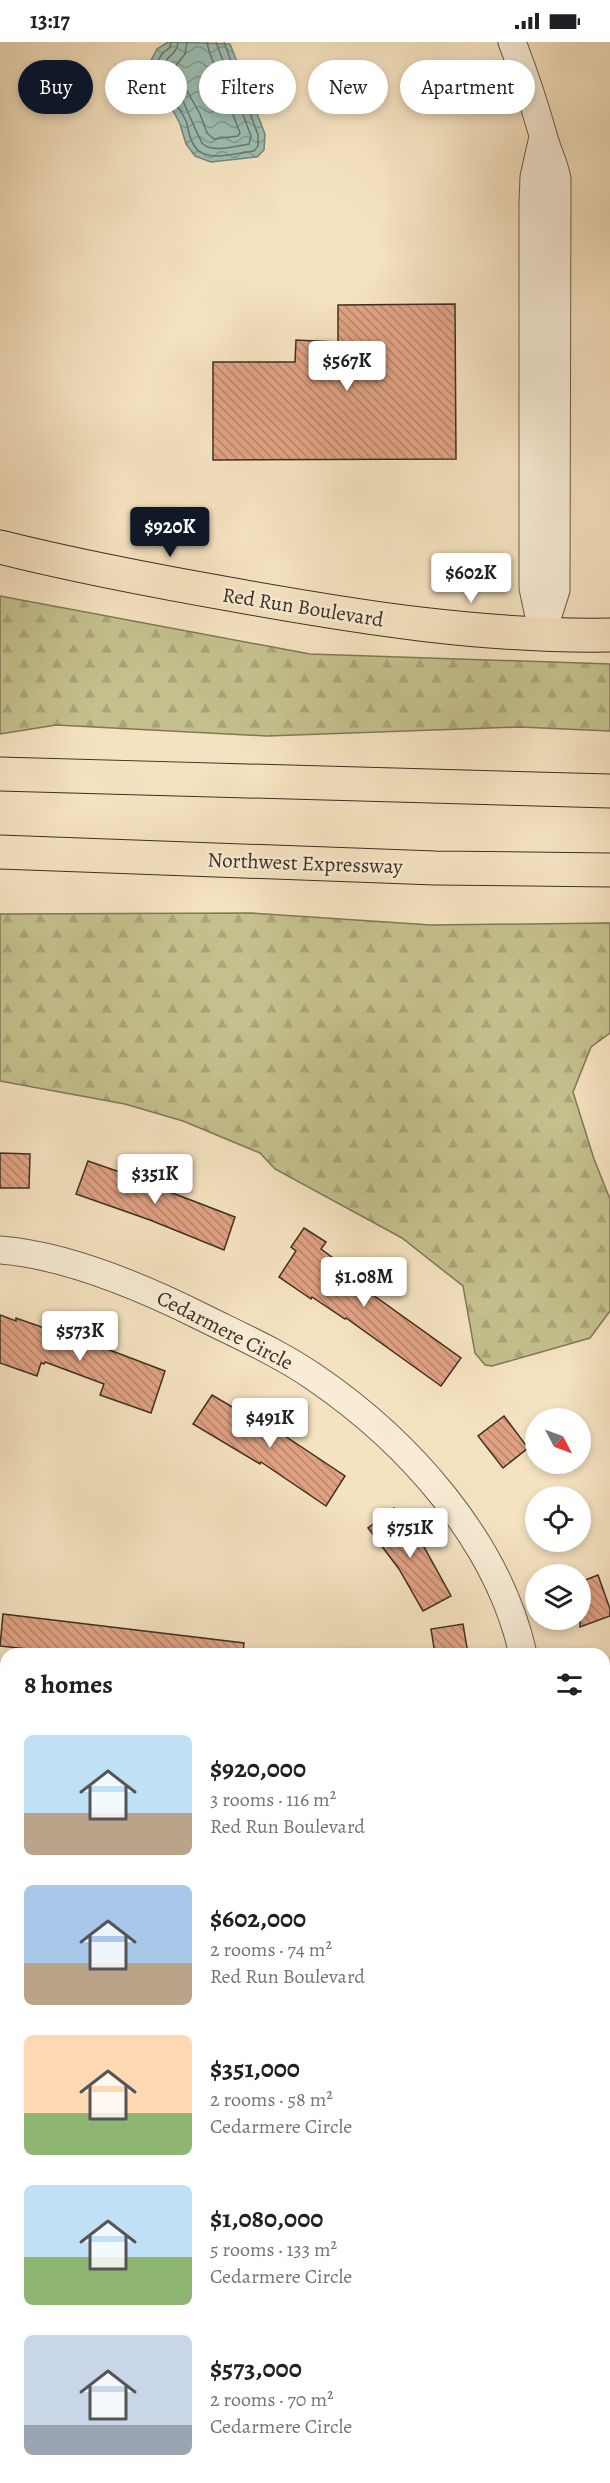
<!DOCTYPE html>
<html lang="en">
<head>
<meta charset="utf-8">
<style>
	:root { --surface:#fff; --page:#f2f2f2; --text:#202124; --muted:#757577; --accent:#111827 }
	body { margin:0; font-family:Alegreya,serif; background:var(--page); color:var(--text); height:100vh; display:flex; flex-direction:column; font-size:22px; white-space:nowrap }
	* { box-sizing:border-box; margin:0 }
	p { font-size:20px; color:var(--muted) }
	.icon { flex:none; width:33px; height:33px; fill:none; stroke:currentColor; stroke-width:2; stroke-linecap:round; stroke-linejoin:round }
	.map { position:relative; flex:1; overflow:hidden }
	.drawer { position:absolute; left:0px; top:1606px; width:610px; height:836px; display:flex; flex-direction:column; background:var(--surface); border-radius:18px 18px 0 0; box-shadow:0 3px 9px #0003 }
	.drawer>* { flex:none }
	.guide { position:absolute; left:18px; top:18px; width:574px; height:54px; display:flex; gap:12px }
	.needle { width:39px; rotate:131deg }
	.buttons { position:absolute; left:525px; top:1366px; display:grid; gap:12px }
	.buttons a { display:grid; place-items:center; width:66px; height:66px; border-radius:50%; background:var(--surface); box-shadow:0 3px 9px #0003; font-size:30px }
	.price { position:absolute; translate:-50% -51px; padding:0 14px; border-radius:6px; background:#fff; color:#222; font-size:20px; line-height:39px; filter:drop-shadow(0 2px 3px #0008) }
	.price::after { content:''; position:absolute; left:50%; top:36px; width:18px; height:14px; margin-left:-9px; background:inherit; clip-path:polygon(0 0,100% 0,50% 100%) }
	.price.selected { background:var(--accent); color:#fff }
	ul { padding:0; list-style:none }
	li { display:flex; align-items:center; gap:18px; height:150px; padding:0 24px }
	li span { display:grid; place-items:center; flex:none; width:168px; height:120px; border-radius:9px; color:#555 }
	li>.icon { margin-inline-start:auto }
	span .icon { width:72px; height:72px; fill:#fffc; stroke-width:1 }
	li b { font-size:26px }
	h2 { display:flex; justify-content:space-between; align-items:center; height:72px; padding:0 24px; font-size:26px }
	.tag { padding:0 21px; border-radius:27px; background:var(--surface); box-shadow:0 3px 9px #0003; font-size:21px; line-height:54px }
	.tag.selected { background:var(--accent); color:#fff }
	.status { display:flex; justify-content:space-between; align-items:center; height:42px; padding:0 30px; background:var(--surface); direction:ltr }
	.status svg { height:16px; fill:currentColor }
	.map>svg:first-child { display:block }
</style>
</head>
<body>
<div class="status"><b>13:17</b><svg viewBox="0 0 49 12"><path d="M0 12V9h3v3zM5 12V6h3v6zM10 12V3h3v9zM15 12V0h3v12zM26 1h20v11H26zM47 4h2v5h-2z"/></svg></div>
<div class="map">
<svg width="610" height="2441" viewBox="0 0 610 2441">
	<defs>
		<pattern id="forest-firs" width="22" height="20" patternUnits="userSpaceOnUse" patternTransform="scale(1.5)"><rect width="22" height="20" fill="#c4c08d"/><path d="M5 1l3.5 6h-7zM16 11l3.5 6h-7z" fill="#a9a579"/></pattern>
		<pattern id="park-dots" width="8" height="8" patternUnits="userSpaceOnUse" patternTransform="scale(1.5)"><rect width="8" height="8" fill="#c4c08d"/><path d="M2 2h.1M6 6h.1" fill="none" stroke="#a9a579" stroke-width="1.8" stroke-linecap="round"/></pattern>
		<pattern id="water-waves" width="16" height="10" patternUnits="userSpaceOnUse" patternTransform="scale(1.5)"><rect width="16" height="10" fill="#9cbeb3"/><path d="M0 5q4-4 8 0t8 0" fill="none" stroke="#819b91"/></pattern>
		<pattern id="building-back-hatch" width="6" height="6" patternUnits="userSpaceOnUse" patternTransform="scale(1.5)"><rect width="6" height="6" fill="#e0a283"/><path d="M-1 5l2 2M0 0l6 6M5-1l2 2" fill="none" stroke="#b7846b"/></pattern>
	</defs>
	<rect width="100%" height="100%" fill="#f5e2c0"/>
	<filter id="stains"><feTurbulence type="fractalNoise" baseFrequency=".00333" numOctaves="4"/><feColorMatrix values="0 0 0 0 .2 0 0 0 0 .09 0 0 0 0 .02 0 0 0 .5 -.17"/></filter>
	<radialGradient id="worn" r=".72"><stop offset=".6" stop-color="#630" stop-opacity="0"/><stop offset="1" stop-color="#630" stop-opacity=".3"/></radialGradient>
	<!-- forest -->
	<g fill="url(#forest-firs)" stroke="#817858" stroke-width="1.5">
		<path d="M0 554 310 612 610 622V689L520 685 267 694 56 683 0 692Z"/>
		<path d="M252 871 431 883 610 881V991L591 1005 573 1050 594 1117 610 1157V1269L590 1296 492 1324 485 1323 475 1311 463 1244 402 1196 275 1127 260 1111 183 1079 125 1062 0 1039V872Z"/>
	</g>
	<!-- park -->
	<path fill="url(#park-dots)" stroke="#817858" stroke-width="1.5" d="M193 2436H250L251 2441H192Z"/>
	<!-- water -->
	<path fill="url(#water-waves)" stroke="#768579" stroke-width="1.5" d="M168 0 230 2 265 92 264 108 257 115 211 120 195 114 186 102 180 82 168 59 154 41 149 22 157 7Z"/>
	<g fill="none" stroke-linecap="round" stroke-linejoin="round">
		<!-- shore -->
		<g stroke="#6d766a" stroke-width="1.5">
			<path d="M171 0 170 5 162 12 156 22C159 44 177 59 186 79 189 89 190 102 199 109 212 119 238 111 254 109L258 104V93L224 0"/>
			<path d="M178 0C177 14 166 13 164 23 162 35 176 46 181 55 186 64 199 98 203 102 213 111 237 104 249 102L251 94 216 0"/>
			<path d="M187 0 185 12 174 26 200 72 207 91 214 97 238 94 240 91 209 9 207 0"/>
		</g>
	</g>
	<!-- building -->
	<g fill="url(#building-back-hatch)" stroke="#3e2f22" stroke-width="1.5">
		<path d="M455 262 456 417 213 418V320H295L296 298 338 300V263Z"/>
		<path d="M0 1111 30 1112 29 1146H0Z"/>
		<path d="M88 1119 163 1145 162 1147 235 1175 224 1208 150 1178 76 1152Z"/>
		<path d="M304 1186 326 1200 321 1207 344 1224 342 1228 349 1233 348 1235 461 1316 441 1344 346 1276 345 1277 312 1255 311 1257 279 1235 296 1209 291 1205Z"/>
		<path d="M0 1273 16 1279V1276L53 1289 54 1287 165 1329 151 1371 100 1353 104 1342 45 1320 44 1322 41 1321 37 1334 0 1321Z"/>
		<path d="M212 1353 278 1392 279 1390 345 1434 326 1464 261 1420 260 1422 193 1382Z"/>
		<path d="M504 1374 528 1406 503 1426 478 1394Z"/>
		<path d="M394 1466 424 1505 451 1554 423 1569 399 1527 368 1486Z"/>
		<path d="M598 1533 610 1567V1574L580 1585V1540Z"/>
		<path d="M3 1572 244 1601 243 1612H73L0 1604Z"/>
		<path d="M463 1582 468 1612H435L431 1587Z"/>
	</g>
	<g fill="none" stroke-linecap="round" stroke-linejoin="round">
		<defs>
			<g id="minor">
				<path d="M512 0C524 31 534 61 543 93 547 109 554 120 557 137L556 548 542 592"/>
				<path d="M542 588 533 546V161L534 135 543 95"/>
				<path d="M0 1208C65 1213 144 1246 202 1275 240 1294 279 1311 314 1335 408 1399 498 1499 523 1612"/>
				<path d="M0 1654 6 1655"/>
				<path d="M604 1926 610 1925"/>
				<path d="M604 2008 610 2023"/>
				<path d="M0 2020H6"/>
				<path d="M604 2266 610 2264"/>
				<path d="M448 2436V2441"/>
				<path d="M67 2441 68 2436"/>
			</g>
			<path id="major" d="M0 505C79 525 160 540 240 554 363 576 485 595 610 593"/>
			<g id="highway">
				<path d="M0 732 610 749"/>
				<path d="M0 810 435 826 610 828"/>
			</g>
		</defs>
		<!-- minor casing -->
		<use href="#minor" stroke="#6c5c4a" stroke-width="29"/>
		<!-- major casing -->
		<use href="#major" stroke="#3e2f22" stroke-width="35"/>
		<!-- highway casing -->
		<use href="#highway" stroke="#3e2f22" stroke-width="35"/>
		<!-- minor -->
		<use href="#minor" stroke="#f8ecd6" stroke-width="27"/>
		<!-- major -->
		<use href="#major" stroke="#f5e2c0" stroke-width="33"/>
		<!-- highway -->
		<use href="#highway" stroke="#f5e2c0" stroke-width="33"/>
	</g>
	<g text-anchor="middle" stroke-width="4.5" stroke-linejoin="round" paint-order="stroke">
		<!-- street labels -->
		<g font-size="21" fill="#3e2f22" stroke="#f8ecd6">
			<text transform="translate(303 565) rotate(9)" y="7">Red Run Boulevard</text>
			<text transform="translate(305 821) rotate(2)" y="7">Northwest Expressway</text>
			<text transform="translate(225 1288) rotate(27)" y="7">Cedarmere Circle</text>
		</g>
	</g>
	<rect width="100%" height="100%" filter="url(#stains)"/>
	<rect width="100%" height="100%" fill="url(#worn)"/>
</svg>
<div class="buttons">
<a><svg class="needle" viewBox="-14 -14 28 28"><path d="M0-13l5 13h-10z" fill="#e53935"/><path d="M0 13l5-13h-10z" fill="#757577"/></svg></a>
<a><svg class="icon" aria-label="locate" viewBox="0 0 24 24"><circle cx="12" cy="12" r="6"/><path d="M12 2v4M12 18v4M2 12h4M18 12h4"/></svg></a>
<a><svg class="icon" aria-label="layers" viewBox="0 0 24 24"><path d="M12 4l9 5-9 5-9-5zM3 14l9 5 9-5"/></svg></a>
</div>
<b class="price" style="left:347px;top:350px">$567K</b>
<b class="price selected" style="left:170px;top:516px">$920K</b>
<b class="price" style="left:471px;top:562px">$602K</b>
<b class="price" style="left:155px;top:1163px">$351K</b>
<b class="price" style="left:364px;top:1266px">$1.08M</b>
<b class="price" style="left:80px;top:1320px">$573K</b>
<b class="price" style="left:270px;top:1407px">$491K</b>
<b class="price" style="left:410px;top:1517px">$751K</b>
<div class="guide">
<a class="tag selected">Buy</a>
<a class="tag">Rent</a>
<a class="tag">Filters</a>
<a class="tag">New</a>
<a class="tag">Apartment</a>
</div>
<section class="drawer">
<h2>8 homes<svg class="icon" aria-label="filters" viewBox="0 0 24 24"><path d="M4 7h16M4 17h16"/><circle cx="9" cy="7" r="2"/><circle cx="15" cy="17" r="2"/></svg></h2>
<ul>
<li><span style="background:linear-gradient(#bfe0f5 65%,#b9a48a 0)"><svg class="icon" aria-label="home" viewBox="0 0 24 24"><path d="M3 11l9-7 9 7M6 9v11h12V9"/></svg></span><div><b>$920,000</b><p>3 rooms · 116 m²</p><p>Red Run Boulevard</p></div></li>
<li><span style="background:linear-gradient(#a9c7e8 65%,#b9a48a 0)"><svg class="icon" aria-label="home" viewBox="0 0 24 24"><path d="M3 11l9-7 9 7M6 9v11h12V9"/></svg></span><div><b>$602,000</b><p>2 rooms · 74 m²</p><p>Red Run Boulevard</p></div></li>
<li><span style="background:linear-gradient(#ffd9b3 65%,#8fb573 0)"><svg class="icon" aria-label="home" viewBox="0 0 24 24"><path d="M3 11l9-7 9 7M6 9v11h12V9"/></svg></span><div><b>$351,000</b><p>2 rooms · 58 m²</p><p>Cedarmere Circle</p></div></li>
<li><span style="background:linear-gradient(#bfe0f5 60%,#8fb573 0)"><svg class="icon" aria-label="home" viewBox="0 0 24 24"><path d="M3 11l9-7 9 7M6 9v11h12V9"/></svg></span><div><b>$1,080,000</b><p>5 rooms · 133 m²</p><p>Cedarmere Circle</p></div></li>
<li><span style="background:linear-gradient(#c9d6e8 75%,#9aa5b1 0)"><svg class="icon" aria-label="home" viewBox="0 0 24 24"><path d="M3 11l9-7 9 7M6 9v11h12V9"/></svg></span><div><b>$573,000</b><p>2 rooms · 70 m²</p><p>Cedarmere Circle</p></div></li>
</ul>
</section>
</div>
</body>
</html>
